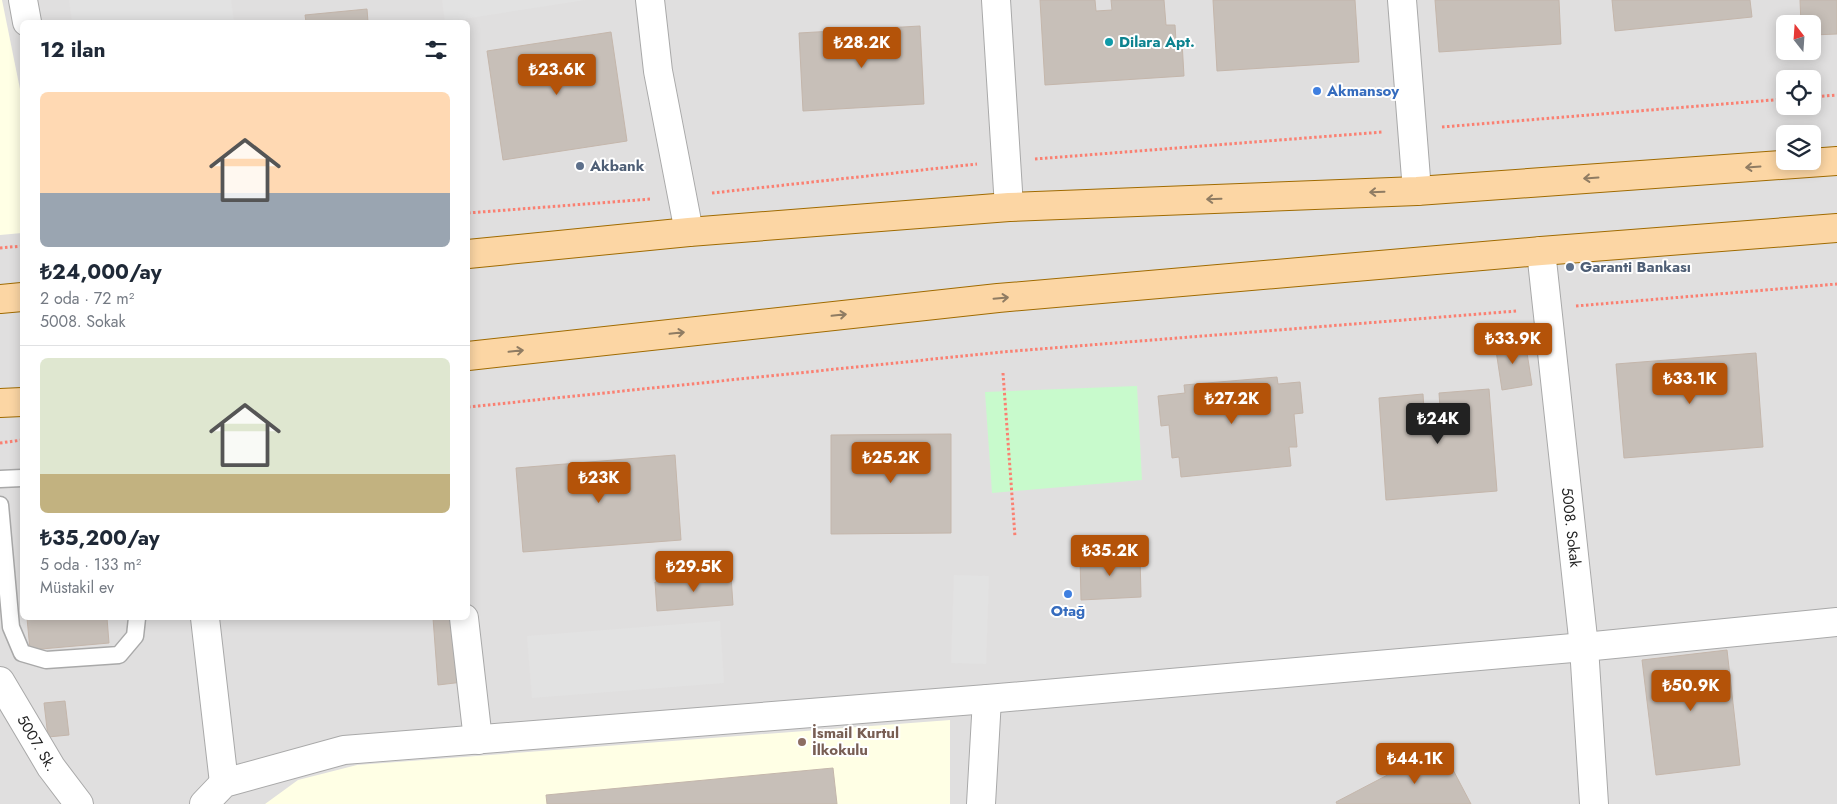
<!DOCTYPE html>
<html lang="tr">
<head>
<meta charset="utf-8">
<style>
	:root { --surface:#fff; --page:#f6f6f7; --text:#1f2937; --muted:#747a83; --line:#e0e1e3; --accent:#b45309 }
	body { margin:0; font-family:Jost,sans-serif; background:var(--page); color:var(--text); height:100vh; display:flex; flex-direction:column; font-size:19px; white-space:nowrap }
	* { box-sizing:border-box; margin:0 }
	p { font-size:16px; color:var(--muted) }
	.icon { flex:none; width:28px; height:28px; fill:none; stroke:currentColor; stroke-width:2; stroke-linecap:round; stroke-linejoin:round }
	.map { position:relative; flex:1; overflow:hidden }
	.side { position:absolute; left:20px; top:20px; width:450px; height:600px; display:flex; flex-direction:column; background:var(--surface); border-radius:8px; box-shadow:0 2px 12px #0003 }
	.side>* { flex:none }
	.needle { width:32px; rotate:343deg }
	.tools { position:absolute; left:1776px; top:15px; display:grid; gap:10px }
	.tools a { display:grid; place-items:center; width:45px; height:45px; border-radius:8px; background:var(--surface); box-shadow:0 2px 12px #0003; font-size:25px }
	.price { position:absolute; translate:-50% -42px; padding:0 11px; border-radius:5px; background:var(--accent); color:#fff; font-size:16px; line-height:32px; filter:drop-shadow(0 1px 2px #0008) }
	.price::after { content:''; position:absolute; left:50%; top:30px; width:15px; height:11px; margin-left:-8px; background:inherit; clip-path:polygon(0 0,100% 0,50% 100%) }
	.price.on { background:#222; color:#fff }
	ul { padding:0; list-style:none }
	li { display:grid; align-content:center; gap:10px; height:265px; padding:0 20px }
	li+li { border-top:1px solid var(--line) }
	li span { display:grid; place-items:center; height:155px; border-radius:8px; color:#555 }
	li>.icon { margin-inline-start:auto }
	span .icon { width:90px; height:90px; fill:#fffc; stroke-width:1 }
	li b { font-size:21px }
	h2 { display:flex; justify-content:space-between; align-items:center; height:60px; padding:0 20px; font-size:21px }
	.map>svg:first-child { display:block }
</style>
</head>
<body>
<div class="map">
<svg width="1837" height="804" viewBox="0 0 1837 804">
	<rect width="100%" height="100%" fill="#f2efe9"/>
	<!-- residential -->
	<path fill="#e0dfdf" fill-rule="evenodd" d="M0 0H1837V804H0ZM22 22H468V618H22ZM1785 24H1812V51H1785ZM1785 79H1812V106H1785ZM1785 134H1812V161H1785Z"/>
	<!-- education -->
	<g fill="#ffffe5">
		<path d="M0 0H2L22 99V233L0 235Z"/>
		<path d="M950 720V804H265L298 780 357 765Z"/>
	</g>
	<!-- park -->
	<path fill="#c8facc" d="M1137 386 1142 480 992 493 985 392Z"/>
	<!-- parking -->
	<g fill="#e2e2e2">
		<path d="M69 0H231L234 22H72Z"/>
		<path d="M442 0H585L445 22Z"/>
		<path d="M954 575 989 576 986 664 951 663Z"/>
		<path d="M720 621 724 683 532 698 527 636Z"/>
	</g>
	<!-- building -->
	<g fill="#c7bfb8" stroke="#c4b6ab">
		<path d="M1040 0H1095L1096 11 1112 10 1111 0H1164L1166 25H1175L1176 42H1182L1184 76 1045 85Z"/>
		<path d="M1213 0H1355L1359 62 1217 71Z"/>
		<path d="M1435 0H1559L1561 44 1439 52Z"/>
		<path d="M1612 0H1750L1752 17 1615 31Z"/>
		<path d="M1800 0H1837V34L1812 35V24H1801Z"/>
		<path d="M367 9 368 22H306L305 15Z"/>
		<path d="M920 26 924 104 803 111 799 33Z"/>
		<path d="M611 32 627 141 503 160 487 51Z"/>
		<path d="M1525 340 1532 385 1502 390 1495 344Z"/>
		<path d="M1756 353 1763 447 1624 458 1616 364Z"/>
		<path d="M1277 377 1278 384 1300 382 1303 413 1294 414 1297 447H1289L1291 466 1181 477 1179 457 1172 458 1169 425 1161 426 1158 396 1185 393 1184 385Z"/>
		<path d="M1489 389 1497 491 1386 500 1379 398 1423 394 1424 410 1440 408 1439 393Z"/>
		<path d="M951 434V533L831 534V435Z"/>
		<path d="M675 455 681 540 523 552 516 468Z"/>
		<path d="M1140 555 1141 597 1081 600 1080 557Z"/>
		<path d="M731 576 733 605 657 611 655 582Z"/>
		<path d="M27 618H107L109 643 30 650Z"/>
		<path d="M433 618H458L463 682 438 685Z"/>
		<path d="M1727 650 1740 765 1656 775 1642 660Z"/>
		<path d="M65 701 69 735 48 737 44 703Z"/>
		<path d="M1441 747 1471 804H1337L1336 802Z"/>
		<path d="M833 768 837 804H547L546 795Z"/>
	</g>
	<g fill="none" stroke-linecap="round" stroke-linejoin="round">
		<defs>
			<g id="lane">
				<path d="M0 479 22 478"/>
				<path d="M0 505 11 627 22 653 46 660 119 655 135 636 137 618"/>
			</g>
			<g id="street">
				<path d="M23 0 27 22"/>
				<path d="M650 0 658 71 689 232"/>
				<path d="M996 0 1009 207"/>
				<path d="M1402 0 1417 191"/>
				<path id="s1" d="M1541 251 1584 647 1594 804"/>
				<path d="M205 618 224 783"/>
				<path d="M464 618 478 740"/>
				<path id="s2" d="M0 681 51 767 79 804"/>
				<path d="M204 804 224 783 344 750 987 699 1584 647 1837 622"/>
				<path d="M981 804 987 699"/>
			</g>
			<g id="primary">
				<path d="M468 254 689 232 1009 207 1417 191 1837 161"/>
				<path d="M0 299 22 297"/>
				<path d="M468 356 998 298 1541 251 1837 228"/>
				<path d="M0 403 22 402"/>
			</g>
		</defs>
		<!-- lane casing -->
		<use href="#lane" stroke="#a9a9a9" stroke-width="19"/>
		<!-- street casing -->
		<use href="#street" stroke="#a9a9a9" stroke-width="30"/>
		<!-- primary casing -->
		<use href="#primary" stroke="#a06b00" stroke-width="30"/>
		<!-- path -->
		<g stroke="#fa8072" stroke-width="3" stroke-dasharray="2.5 2.5" stroke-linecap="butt">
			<path d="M1812 97 1837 95"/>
			<path d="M1442 127 1785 99"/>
			<path d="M1035 159 1383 132"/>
			<path d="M712 193 977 164"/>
			<path d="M468 213 651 199"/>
			<path d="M0 248 22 246"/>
			<path d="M1576 306 1837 284"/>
			<path d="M1003 373 1015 537"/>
			<path d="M468 407 1002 352 1517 311"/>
			<path d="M0 443 22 440"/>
		</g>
		<!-- lane -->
		<use href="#lane" stroke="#fff" stroke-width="16"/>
		<!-- street -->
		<use href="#street" stroke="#fff" stroke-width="28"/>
		<!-- primary -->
		<use href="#primary" stroke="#fcd6a4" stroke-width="28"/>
	</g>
	<!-- one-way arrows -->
	<defs><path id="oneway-shaft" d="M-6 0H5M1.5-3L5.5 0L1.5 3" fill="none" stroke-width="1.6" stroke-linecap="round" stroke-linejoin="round" transform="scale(1.25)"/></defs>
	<g stroke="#8f7c63">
		<use href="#oneway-shaft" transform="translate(1753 167) rotate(176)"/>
		<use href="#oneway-shaft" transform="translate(1591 178) rotate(176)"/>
		<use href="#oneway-shaft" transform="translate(1377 192) rotate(178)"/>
		<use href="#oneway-shaft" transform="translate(1214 199) rotate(178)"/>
		<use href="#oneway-shaft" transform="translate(1001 298) rotate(-5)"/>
		<use href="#oneway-shaft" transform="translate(839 315) rotate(-6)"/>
		<use href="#oneway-shaft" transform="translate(677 333) rotate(-6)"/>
		<use href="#oneway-shaft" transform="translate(516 351) rotate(-6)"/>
	</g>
	<!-- markers -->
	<circle fill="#0f9aa8" stroke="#fff" stroke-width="2" cx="1109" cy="42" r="5"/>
	<g fill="#3f7fe0" stroke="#fff" stroke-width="2">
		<circle cx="1317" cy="91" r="5"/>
		<circle cx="1068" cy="594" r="5"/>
	</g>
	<g fill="#5c6f8a" stroke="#fff" stroke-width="2">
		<circle cx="580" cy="166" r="5"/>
		<circle cx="1570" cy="267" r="5"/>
	</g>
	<circle fill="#8d6e63" stroke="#fff" stroke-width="2" cx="802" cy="742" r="5"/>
	<g text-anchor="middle" stroke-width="4" stroke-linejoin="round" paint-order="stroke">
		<!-- culture labels -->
		<g font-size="15" font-weight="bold" fill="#0d838f" stroke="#fff" text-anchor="start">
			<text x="1119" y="47">Dilara Apt.</text>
		</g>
		<!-- shop labels -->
		<g font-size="15" font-weight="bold" fill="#366cbe" stroke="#fff" text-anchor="start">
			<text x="1327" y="96">Akmansoy</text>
			<text x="1068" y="616" text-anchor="middle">Otağ</text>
		</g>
		<!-- service labels -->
		<g font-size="15" font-weight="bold" fill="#4e5e75" stroke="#fff" text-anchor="start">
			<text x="590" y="171">Akbank</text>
			<text x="1580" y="272">Garanti Bankası</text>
		</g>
		<!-- street labels -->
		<g font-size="15" fill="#222" stroke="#fff">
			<text dy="5" stroke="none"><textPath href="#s1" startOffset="278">5008. Sokak</textPath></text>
			<text dy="5" stroke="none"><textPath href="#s2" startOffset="72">5007. Sk.</textPath></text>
		</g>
		<!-- education labels -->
		<g font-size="15" font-weight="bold" fill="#785e54" stroke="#fff" text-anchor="start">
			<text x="812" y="738">İsmail Kurtul<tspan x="812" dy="17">İlkokulu</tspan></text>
		</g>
	</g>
</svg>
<div class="tools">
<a><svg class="needle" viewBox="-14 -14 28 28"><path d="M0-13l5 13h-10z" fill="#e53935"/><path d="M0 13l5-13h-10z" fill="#747a83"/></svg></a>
<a><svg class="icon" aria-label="locate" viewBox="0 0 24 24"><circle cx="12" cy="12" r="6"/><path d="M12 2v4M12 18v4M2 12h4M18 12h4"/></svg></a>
<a><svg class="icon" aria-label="layers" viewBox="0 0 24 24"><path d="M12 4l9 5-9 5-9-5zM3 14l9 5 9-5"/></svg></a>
</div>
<b class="price" style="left:862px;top:69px">₺28.2K</b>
<b class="price" style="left:557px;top:96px">₺23.6K</b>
<b class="price" style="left:1513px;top:365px">₺33.9K</b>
<b class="price" style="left:1690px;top:405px">₺33.1K</b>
<b class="price" style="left:1232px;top:425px">₺27.2K</b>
<b class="price on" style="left:1438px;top:445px">₺24K</b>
<b class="price" style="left:891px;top:484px">₺25.2K</b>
<b class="price" style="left:599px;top:504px">₺23K</b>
<b class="price" style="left:1110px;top:577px">₺35.2K</b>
<b class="price" style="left:694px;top:593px">₺29.5K</b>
<b class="price" style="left:1691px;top:712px">₺50.9K</b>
<b class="price" style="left:1415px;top:785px">₺44.1K</b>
<section class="side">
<h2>12 ilan<svg class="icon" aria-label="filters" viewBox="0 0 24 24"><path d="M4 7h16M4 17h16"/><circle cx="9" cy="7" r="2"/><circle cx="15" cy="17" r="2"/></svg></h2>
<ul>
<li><span style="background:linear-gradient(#ffd9b3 65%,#9aa5b1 0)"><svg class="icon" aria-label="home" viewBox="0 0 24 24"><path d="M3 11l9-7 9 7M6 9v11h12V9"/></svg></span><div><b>₺24,000/ay</b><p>2 oda · 72 m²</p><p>5008. Sokak</p></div></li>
<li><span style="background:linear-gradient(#dfe7d0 75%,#c2b280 0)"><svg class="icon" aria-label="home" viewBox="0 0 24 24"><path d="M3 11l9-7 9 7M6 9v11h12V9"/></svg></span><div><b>₺35,200/ay</b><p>5 oda · 133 m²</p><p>Müstakil ev</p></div></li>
</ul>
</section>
</div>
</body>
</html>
